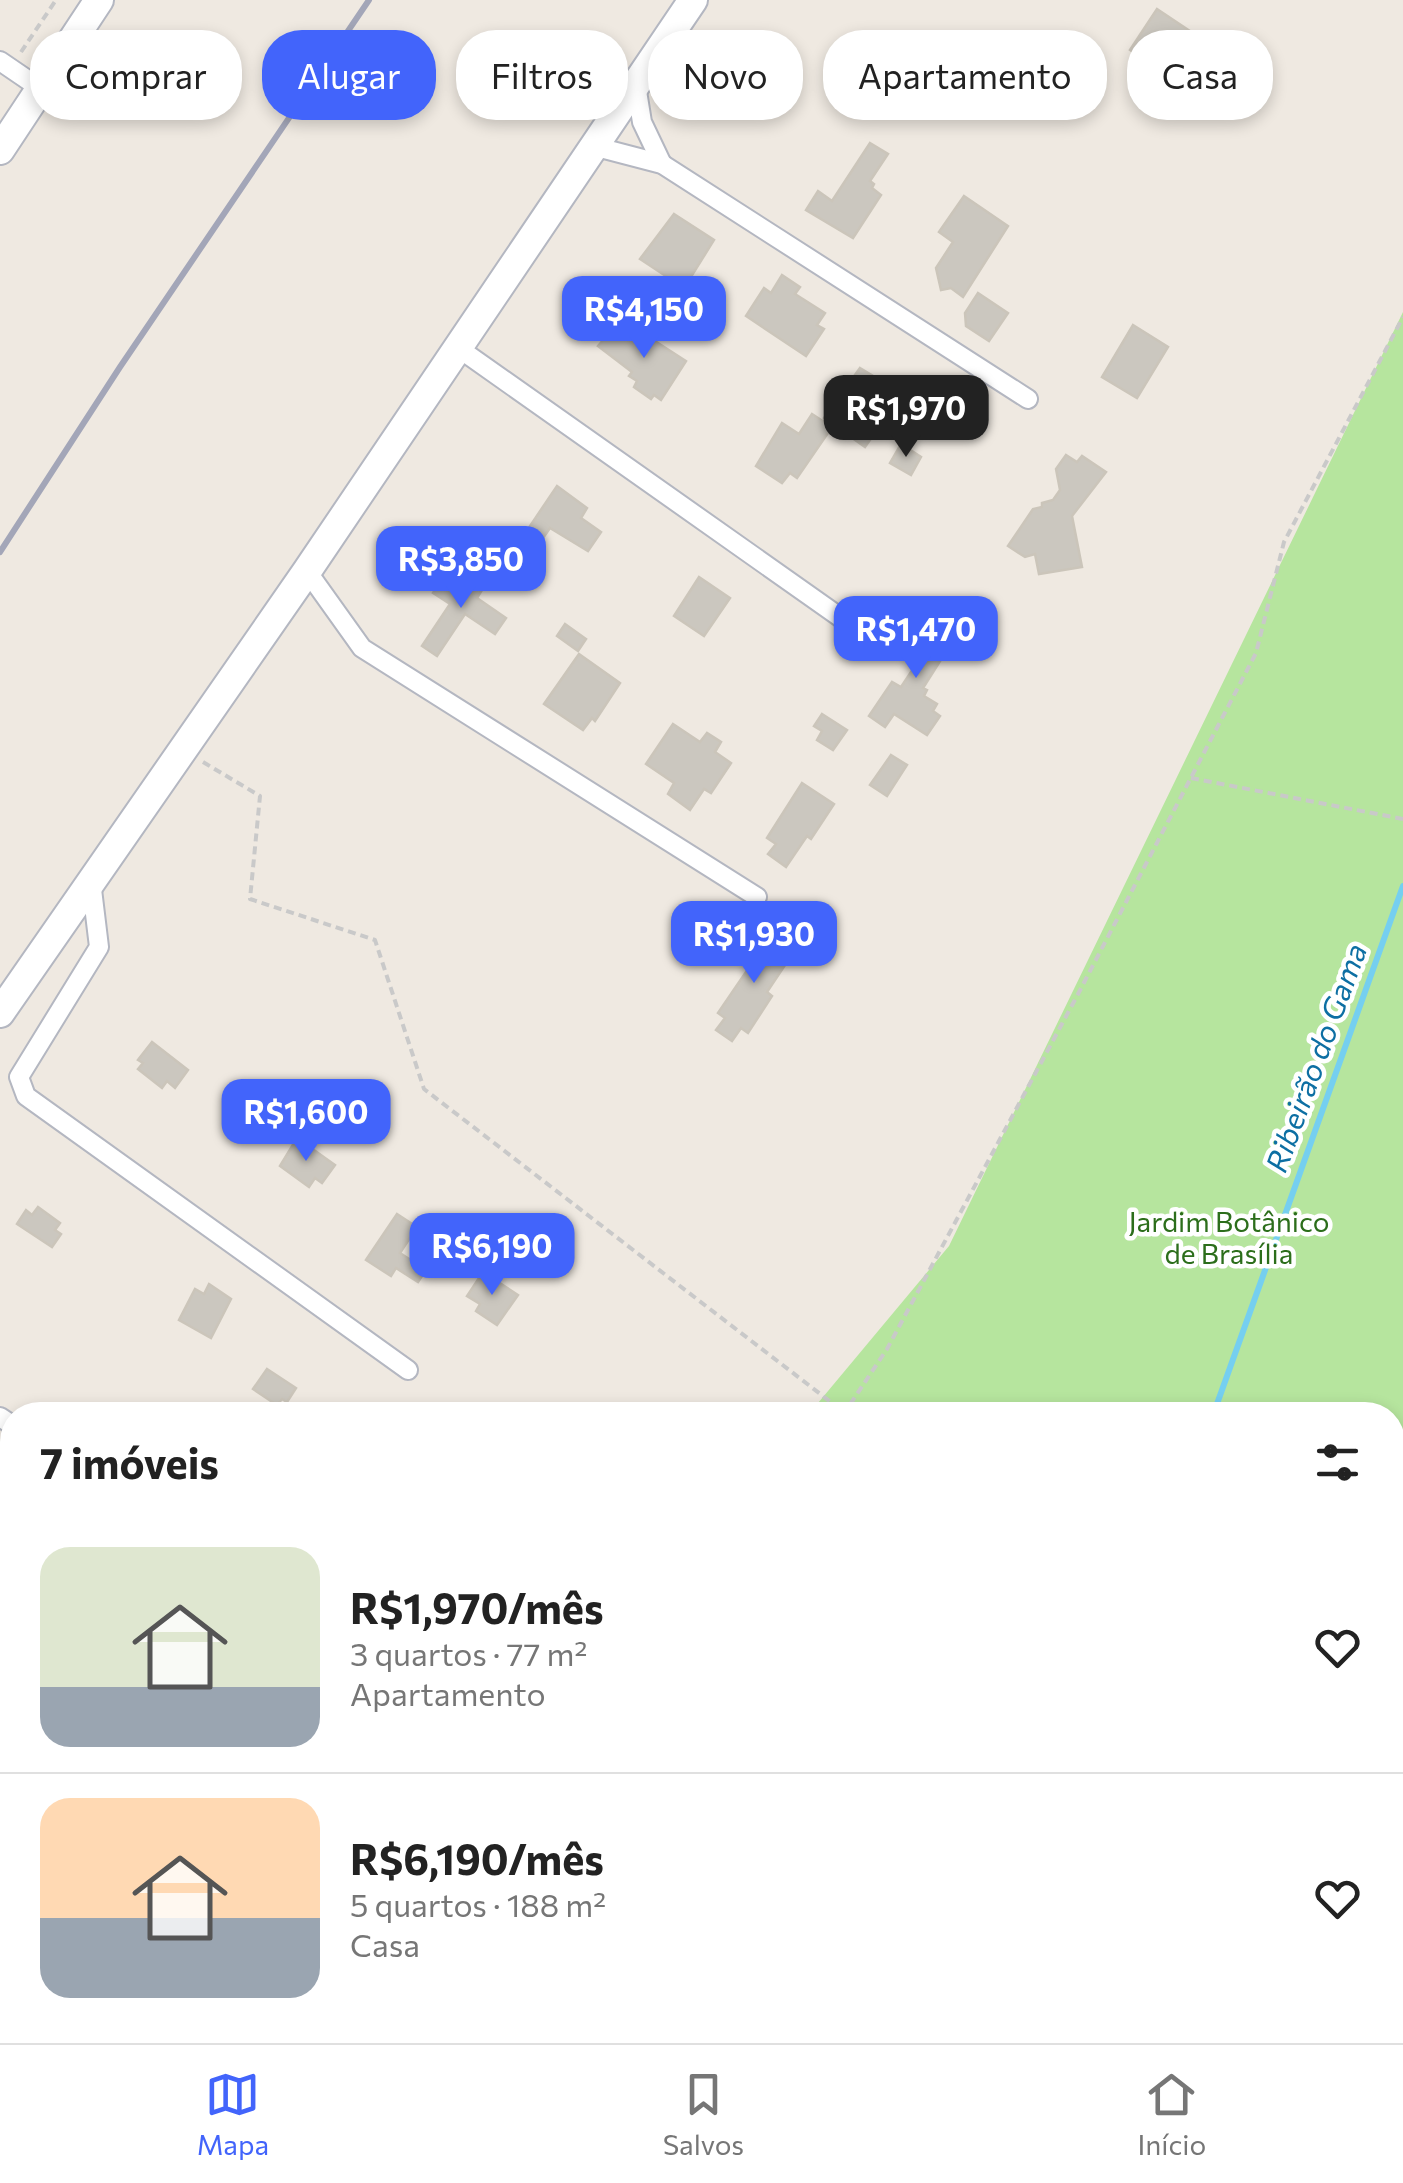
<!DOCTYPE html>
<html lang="pt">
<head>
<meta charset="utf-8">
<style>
	:root { --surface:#fff; --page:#f6f6f6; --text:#222; --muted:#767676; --line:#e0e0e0; --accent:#4264fb }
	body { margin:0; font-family:Commissioner,sans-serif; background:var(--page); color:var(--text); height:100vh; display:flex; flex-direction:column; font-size:38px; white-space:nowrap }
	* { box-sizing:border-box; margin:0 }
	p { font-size:32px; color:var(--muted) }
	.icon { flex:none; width:55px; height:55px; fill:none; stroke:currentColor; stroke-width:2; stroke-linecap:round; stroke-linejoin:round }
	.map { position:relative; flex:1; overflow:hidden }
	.side { position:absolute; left:0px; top:1402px; width:1405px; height:642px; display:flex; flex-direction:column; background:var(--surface); border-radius:40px 40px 0 0; box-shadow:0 5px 15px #0003 }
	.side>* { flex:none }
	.guide { position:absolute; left:30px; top:30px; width:1345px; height:90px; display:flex; gap:20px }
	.price { position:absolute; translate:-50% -85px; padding:0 22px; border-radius:20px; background:var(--accent); color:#fff; font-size:32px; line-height:65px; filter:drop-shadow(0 2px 5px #0008) }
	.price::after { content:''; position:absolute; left:50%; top:60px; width:30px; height:22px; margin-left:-15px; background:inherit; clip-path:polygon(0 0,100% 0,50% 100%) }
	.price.current { background:#222; color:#fff }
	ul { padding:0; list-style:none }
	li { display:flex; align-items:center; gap:30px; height:250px; padding:0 40px }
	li+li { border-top:2px solid var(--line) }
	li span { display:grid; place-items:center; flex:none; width:280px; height:200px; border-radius:30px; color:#555 }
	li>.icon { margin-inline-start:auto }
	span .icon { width:120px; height:120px; fill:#fffc; stroke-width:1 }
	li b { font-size:42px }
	h2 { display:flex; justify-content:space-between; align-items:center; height:120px; padding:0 40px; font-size:42px }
	.tag { padding:0 35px; border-radius:40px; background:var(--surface); box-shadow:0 5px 15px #0003; font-size:35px; line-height:90px }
	.tag.current { background:var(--accent); color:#fff }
	.dock { display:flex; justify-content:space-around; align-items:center; height:140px; border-top:2px solid var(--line); background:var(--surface); font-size:28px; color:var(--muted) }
	.dock a { display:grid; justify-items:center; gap:5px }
	.dock .current { color:var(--accent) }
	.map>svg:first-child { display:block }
</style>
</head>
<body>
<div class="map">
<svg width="1403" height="2043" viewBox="0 0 1403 2043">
	<rect width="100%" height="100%" fill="#efe9e1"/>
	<!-- green -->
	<path fill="#b6e59e" d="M1403 312V2043H288L297 2032H1392V1415H808L949 1246Z"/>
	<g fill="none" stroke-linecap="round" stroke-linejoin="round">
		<!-- stream -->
		<g stroke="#75cff0" stroke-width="6">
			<path d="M1213 1415 1403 886"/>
			<path d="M1217 2032 1224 2043"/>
			<path d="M751 2043 776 2032"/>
		</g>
	</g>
	<!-- building -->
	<g fill="#cbc7bf" stroke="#cbc5ba" stroke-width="2.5">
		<path d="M1157 9 1190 31 1163 72 1130 50Z"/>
		<path d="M870 143 888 154 870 181 874 184 872 188 881 195 853 238 806 210 818 191 832 201Z"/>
		<path d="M964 196 1008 226 963 297 951 288 941 290 936 268 953 242 939 232Z"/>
		<path d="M674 214 714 240 684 288 640 259Z"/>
		<path d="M782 275 800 287 795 294 825 313 817 325 824 329 806 356 746 316 764 288 771 293Z"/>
		<path d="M978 293 1008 313 989 341 966 326 965 313Z"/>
		<path d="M618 323 651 345 655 341 686 361 661 400 654 395 651 399 634 387 637 381 629 376 632 372 598 346Z"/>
		<path d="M1133 325 1168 347 1137 398 1102 377Z"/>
		<path d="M860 368 873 376 866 387 894 406 865 447 824 418Z"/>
		<path d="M812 414 832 427 797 478 790 473 782 483 756 466 782 423 799 434Z"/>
		<path d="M901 444 921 457 911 475 890 463Z"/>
		<path d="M1066 455 1077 462 1082 456 1106 472 1072 516 1082 567 1039 574 1035 554 1025 557 1008 546 1033 509 1042 507V503L1053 500 1060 490 1056 469Z"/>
		<path d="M557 486 587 508 581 518 601 532 588 551 550 528 543 538 528 529Z"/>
		<path d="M471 572 487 582 477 598 506 618 495 634 465 614 437 656 422 646 450 604 433 593 444 577 461 588Z"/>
		<path d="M699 577 730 598 704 636 674 616Z"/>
		<path d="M932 614 955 628 939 652 944 655 923 688 927 690 924 696 937 704 933 711 940 716 927 735 894 714 885 727 869 716 892 682 901 687 917 663 905 655Z"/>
		<path d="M565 624 586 639 578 651 557 636Z"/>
		<path d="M579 654 620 683 595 721 592 718 583 730 544 704Z"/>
		<path d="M822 714 847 730 833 750 817 740 822 731 814 726Z"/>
		<path d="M673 724 700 742 707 733 721 742 715 752 731 763 711 793 704 789 690 810 668 794 674 783 646 764Z"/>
		<path d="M891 755 907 765 887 796 870 785Z"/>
		<path d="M802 783 834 804 811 839 807 836 786 867 768 854 776 844 767 838Z"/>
		<path d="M752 926 793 953 767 992 772 996 748 1033 741 1028 732 1041 716 1030 725 1018 718 1013 761 950 744 939Z"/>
		<path d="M152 1042 188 1070 175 1088 167 1081 162 1088 138 1069 143 1063 138 1060Z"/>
		<path d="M297 1138 335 1165 322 1183 315 1178 309 1187 280 1166Z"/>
		<path d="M38 1207 60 1223 55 1230 61 1234 52 1247 17 1224 26 1210 32 1215Z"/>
		<path d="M397 1214 417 1227 400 1253 426 1270 418 1282 396 1268 391 1276 366 1260Z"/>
		<path d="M483 1272 518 1295 497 1325 476 1311 480 1304 467 1296Z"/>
		<path d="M209 1284 231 1299 211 1338 179 1320 195 1289 204 1294Z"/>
		<path d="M267 1369 296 1388 287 1402 282 1399 277 1405 253 1389Z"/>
	</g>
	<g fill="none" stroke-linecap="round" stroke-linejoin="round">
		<defs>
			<g id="street">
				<path d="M0 61 41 89"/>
				<path d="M636 85 642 122 662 164"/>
				<path d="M593 146 662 164 1028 399"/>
				<path d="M457 347 885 649"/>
				<path d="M307 571 362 648 757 897"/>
				<path d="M91 881 99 947 19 1077 26 1096 408 1370"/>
				<path d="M0 1417 12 1425"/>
				<path d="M0 2014 4 2009"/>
			</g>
			<g id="secondary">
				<path d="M0 150 99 0"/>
				<path d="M0 1013 307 571 693 0"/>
			</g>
		</defs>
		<!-- street casing -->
		<use href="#street" stroke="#b4b7c1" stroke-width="22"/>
		<!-- secondary casing -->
		<use href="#secondary" stroke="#b4b7c1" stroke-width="32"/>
		<!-- path -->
		<g stroke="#c9c9c9" stroke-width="4" stroke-dasharray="8 5" stroke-linecap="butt">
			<path d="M21 52 56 0"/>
			<path d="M203 762 260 796 250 899 375 940 424 1089 845 1413"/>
			<path d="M1191 778 1403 819"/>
			<path d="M843 1415 887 1349 1077 996 1256 653 1284 542 1403 317"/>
			<path d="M296 2043 305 2032"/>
		</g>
		<!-- street -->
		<use href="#street" stroke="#fff" stroke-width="18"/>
		<!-- secondary -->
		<use href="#secondary" stroke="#fff" stroke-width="28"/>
		<!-- rail -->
		<path stroke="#a3a6b8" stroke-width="6" d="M0 552 120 367 369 0"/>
	</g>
	<g text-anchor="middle" stroke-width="9" stroke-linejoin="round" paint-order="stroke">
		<!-- park labels -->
		<g font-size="28" fill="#2c6e1b" stroke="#fff">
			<text x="1229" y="1232">Jardim Botânico<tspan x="1229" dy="32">de Brasília</tspan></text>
		</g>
		<!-- water labels -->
		<g font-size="30" font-style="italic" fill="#0d6fa3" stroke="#fff">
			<text transform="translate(1317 1058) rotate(-70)" y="10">Ribeirão do Gama</text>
		</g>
	</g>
</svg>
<b class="price" style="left:644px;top:361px">R$4,150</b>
<b class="price current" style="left:906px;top:460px">R$1,970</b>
<b class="price" style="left:461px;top:611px">R$3,850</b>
<b class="price" style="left:916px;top:681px">R$1,470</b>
<b class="price" style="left:754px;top:986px">R$1,930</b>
<b class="price" style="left:306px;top:1164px">R$1,600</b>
<b class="price" style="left:492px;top:1298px">R$6,190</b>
<div class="guide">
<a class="tag">Comprar</a>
<a class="tag current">Alugar</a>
<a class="tag">Filtros</a>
<a class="tag">Novo</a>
<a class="tag">Apartamento</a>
<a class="tag">Casa</a>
</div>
<section class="side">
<h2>7 imóveis<svg class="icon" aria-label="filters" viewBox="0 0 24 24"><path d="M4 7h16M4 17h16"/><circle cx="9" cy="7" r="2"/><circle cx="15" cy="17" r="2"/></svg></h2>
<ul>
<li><span style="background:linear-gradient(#dfe7d0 70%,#9aa5b1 0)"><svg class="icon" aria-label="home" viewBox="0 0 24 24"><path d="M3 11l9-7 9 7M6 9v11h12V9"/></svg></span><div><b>R$1,970/mês</b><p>3 quartos · 77 m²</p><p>Apartamento</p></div><svg class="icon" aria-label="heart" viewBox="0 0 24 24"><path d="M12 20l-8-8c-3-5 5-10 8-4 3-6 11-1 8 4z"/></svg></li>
<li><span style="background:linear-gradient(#ffd9b3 60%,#9aa5b1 0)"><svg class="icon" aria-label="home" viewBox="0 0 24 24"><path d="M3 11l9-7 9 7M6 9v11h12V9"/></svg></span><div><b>R$6,190/mês</b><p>5 quartos · 188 m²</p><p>Casa</p></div><svg class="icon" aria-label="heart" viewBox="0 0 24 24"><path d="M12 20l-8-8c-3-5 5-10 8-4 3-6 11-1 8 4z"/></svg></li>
</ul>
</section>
</div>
<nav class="dock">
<a class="current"><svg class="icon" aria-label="map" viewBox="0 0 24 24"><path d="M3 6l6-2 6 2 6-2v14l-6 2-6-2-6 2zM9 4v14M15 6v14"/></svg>Mapa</a>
<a><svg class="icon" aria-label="saved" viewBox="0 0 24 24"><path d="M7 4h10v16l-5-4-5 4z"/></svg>Salvos</a>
<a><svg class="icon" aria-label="home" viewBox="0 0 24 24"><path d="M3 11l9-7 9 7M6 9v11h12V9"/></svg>Início</a>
</nav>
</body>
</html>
